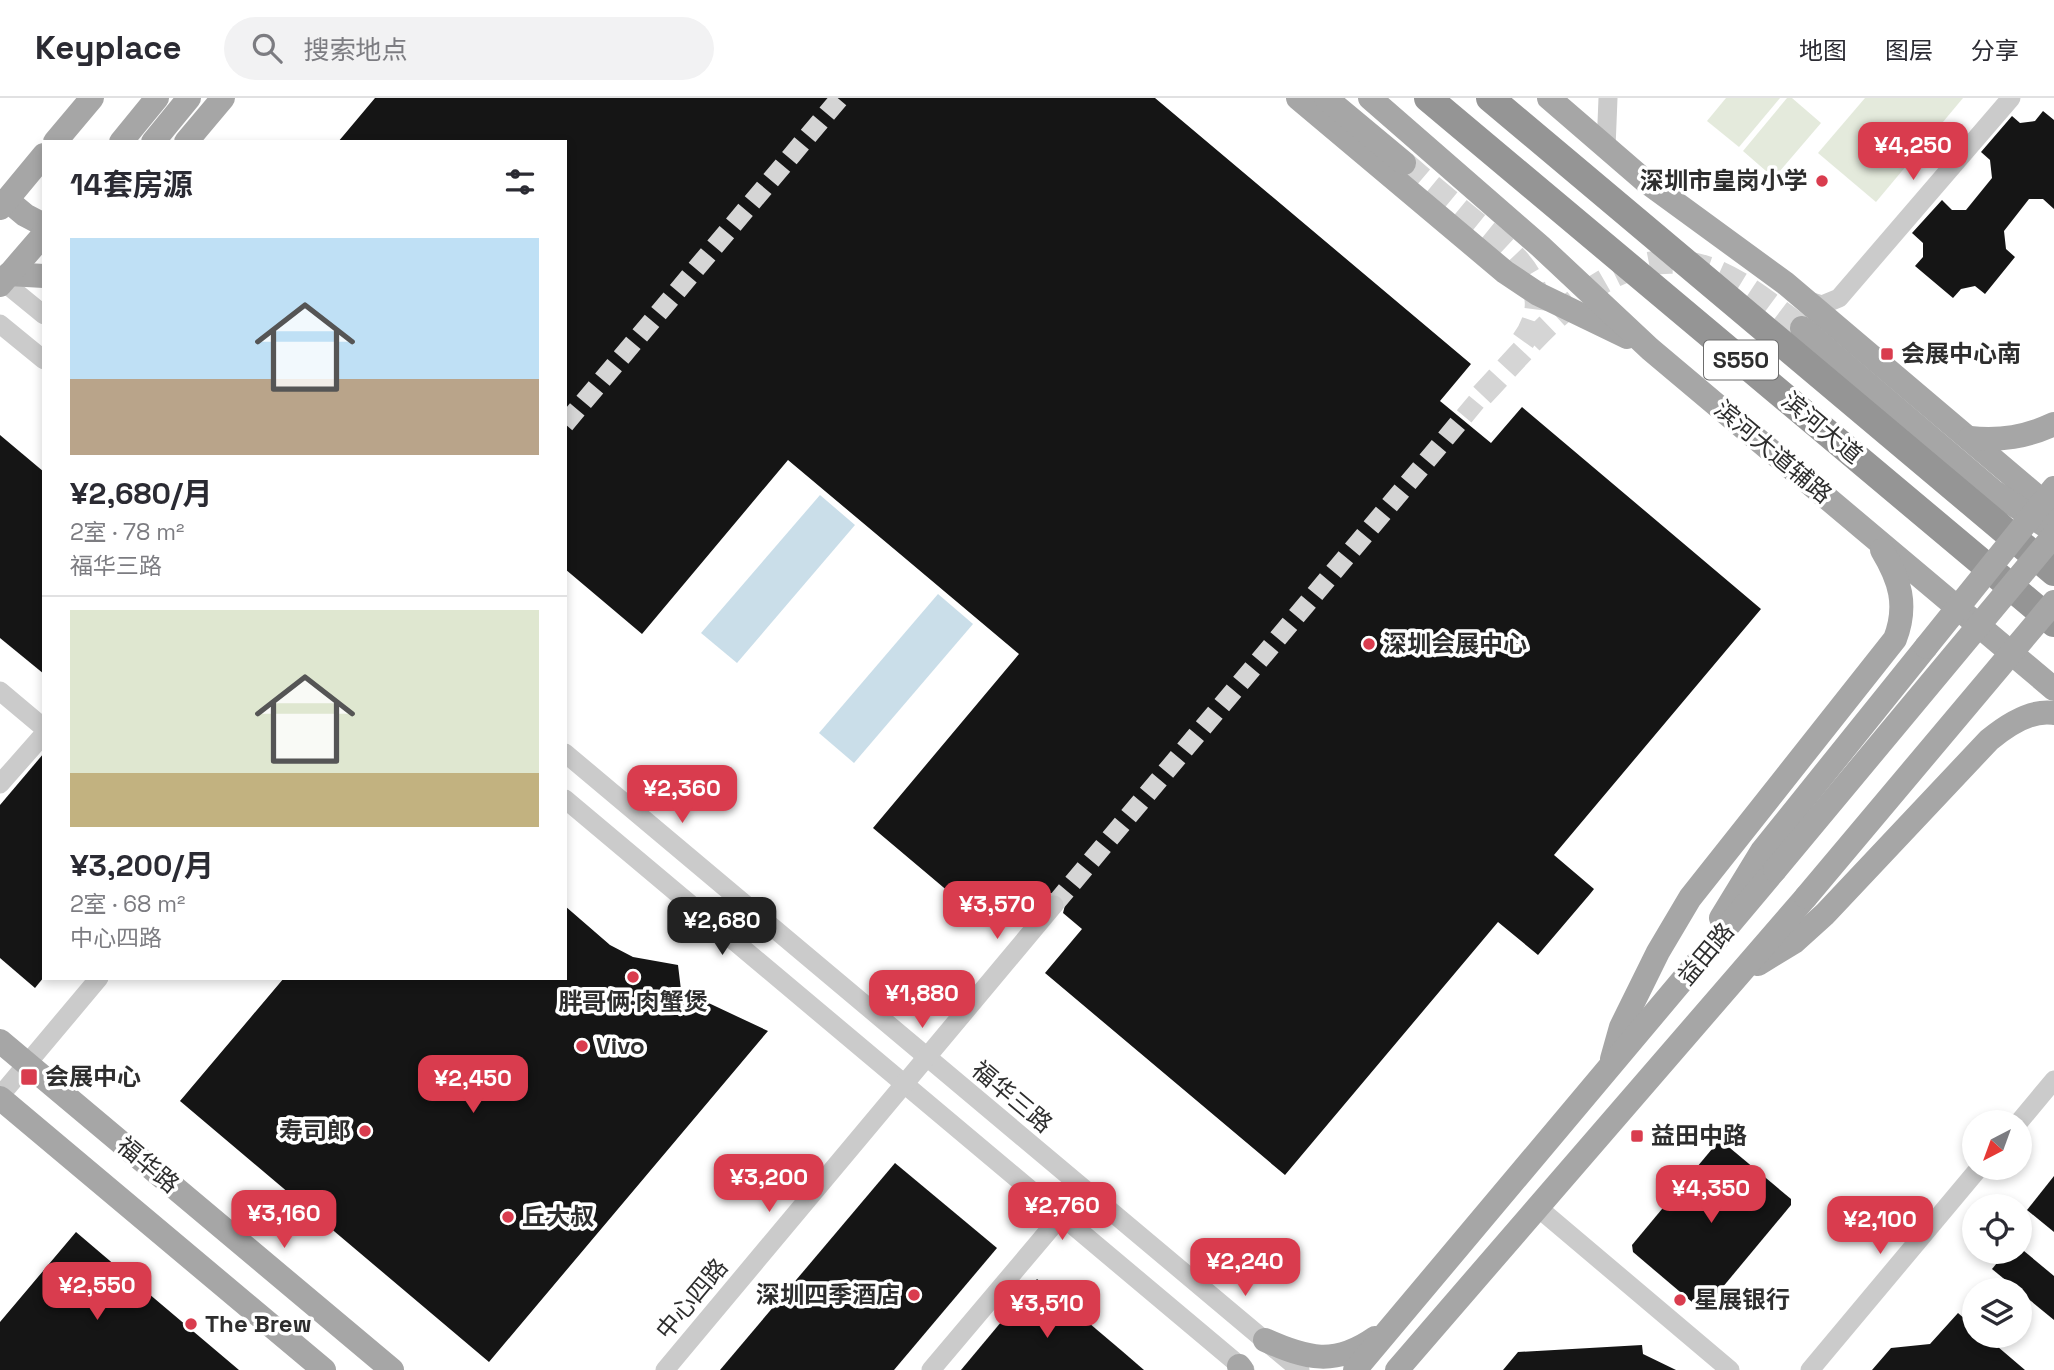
<!DOCTYPE html>
<html lang="zh">
<head>
<meta charset="utf-8">
<style>
	:root { --surface:#fff; --page:#f2f2f3; --text:#2b2b33; --muted:#7c7c81; --line:#e1e1e2; --accent:#d93c4e }
	body { margin:0; font-family:"Space Grotesk","Noto Sans SC",sans-serif; background:var(--page); color:var(--text); height:100vh; display:flex; flex-direction:column; font-size:26px; white-space:nowrap }
	* { box-sizing:border-box; margin:0 }
	p { font-size:23px; color:var(--muted) }
	.icon { flex:none; width:38px; height:38px; fill:none; stroke:currentColor; stroke-width:2; stroke-linecap:round; stroke-linejoin:round }
	.map { position:relative; flex:1; overflow:hidden }
	.drawer { position:absolute; left:42px; top:42px; width:525px; height:840px; display:flex; flex-direction:column; background:var(--surface); border-radius:0px; box-shadow:0 4px 10px #0003 }
	.drawer>* { flex:none }
	.needle { width:46px; rotate:221deg }
	.controls { position:absolute; left:1962px; top:1012px; display:grid; gap:14px }
	.controls a { display:grid; place-items:center; width:70px; height:70px; border-radius:50%; background:var(--surface); box-shadow:0 4px 10px #0003; font-size:35px }
	.price { position:absolute; translate:-50% -60px; padding:0 16px; border-radius:14px; background:var(--accent); color:#fff; font-size:23px; line-height:46px; filter:drop-shadow(0 2px 4px #0008) }
	.price::after { content:''; position:absolute; left:50%; top:42px; width:21px; height:16px; margin-left:-10px; background:inherit; clip-path:polygon(0 0,100% 0,50% 100%) }
	.price.active { background:#222; color:#fff }
	ul { padding:0; list-style:none }
	li { display:grid; align-content:center; gap:14px; height:371px; padding:0 28px }
	li+li { border-top:2px solid var(--line) }
	li span { display:grid; place-items:center; height:217px; border-radius:0px; color:#555 }
	li>.icon { margin-inline-start:auto }
	span .icon { width:126px; height:126px; fill:#fffc; stroke-width:1 }
	li b { font-size:30px }
	h2 { display:flex; justify-content:space-between; align-items:center; height:84px; padding:0 28px; font-size:30px }
	header { display:flex; align-items:center; gap:42px; box-sizing:border-box; height:98px; padding:0 35px; background:var(--surface); border-bottom:2px solid var(--line) }
	header strong { font-size:33px }
	nav { display:flex; gap:38px; margin-inline-start:auto; font-size:24px }
	.search { width:490px; height:63px; background:var(--page); display:flex; align-items:center; gap:18px; box-sizing:border-box; padding:0 24px; border-radius:38px; color:var(--muted); font-size:26px }
	.map>svg:first-child { display:block }
</style>
</head>
<body>
<header>
<strong>Keyplace</strong>
<div class="search"><svg class="icon" aria-label="search" viewBox="0 0 24 24"><circle cx="10" cy="10" r="6"/><path d="M15 15l6 6"/></svg>搜索地点</div>
<nav><a>地图</a><a>图层</a><a>分享</a></nav>
</header>
<div class="map">
<svg width="2054" height="1272" viewBox="0 0 2054 1272">
	<rect width="100%" height="100%" fill="#fff"/>
	<!-- green -->
	<g fill="#e4eadc">
		<path d="M1726 0H1780L1739 49 1707 23Z"/>
		<path d="M1787 0H1792L1821 25 1774 80 1743 53Z"/>
		<path d="M1865 0H1963L1876 104 1818 55Z"/>
	</g>
	<!-- water -->
	<g fill="#cadee9">
		<path d="M820 397 855 427 737 565 701 535Z"/>
		<path d="M938 496 973 526 854 665 819 635Z"/>
	</g>
	<!-- building -->
	<g fill="#151515">
		<path d="M375 0H1155L1471 266 1440 303 1491 345 1522 309 1761 511 1554 757 1594 791 1590 796 1538 857 1498 824 1285 1077 1045 875 1082 831 1063 815 1066 803 1061 797 1050 795 1044 799 1031 789 994 832 873 730 1019 556 900 456 788 362 642 536 565 471V44H338Z"/>
		<path d="M2043 13 2054 22V111L2043 101H2029L2004 133 2006 151 2015 159 1985 196 1975 188 1961 191 1953 200 1915 168 1923 159V145L1912 135 1942 102 1952 112H1966L1992 80 1990 62 1981 54 2012 18 2020 25 2035 23Z"/>
		<path d="M0 337 44 374V576L0 540Z"/>
		<path d="M44 655V879L35 890 0 860V707Z"/>
		<path d="M565 808 610 847 633 859 678 867 681 892 768 933 489 1264 180 1003 284 880H565Z"/>
		<path d="M1717 1045H1724L1791 1101V1107L1707 1208 1699 1210 1633 1154 1632 1147Z"/>
		<path d="M895 1065 997 1150 894 1272H720Z"/>
		<path d="M2054 1078V1134L2027 1112Z"/>
		<path d="M76 1134 103 1157 239 1272H0V1224Z"/>
		<path d="M2007 1153H2024L2054 1178V1222L1992 1171Z"/>
		<path d="M1037 1181 1122 1253 1144 1272H961Z"/>
		<path d="M1958 1215 1974 1229V1237H1984L2025 1272H1872L1891 1250 1930 1246Z"/>
		<path d="M1642 1247 1643 1256 1676 1272H1503L1518 1254Z"/>
	</g>
	<g fill="none" stroke-linecap="round" stroke-linejoin="round">
		<!-- minor-tunnel -->
		<g stroke="#d5d5d5" stroke-width="19" stroke-dasharray="19 10" stroke-linecap="butt">
			<path d="M565 326 840 0"/>
			<path d="M1054 807 1482 297"/>
		</g>
		<!-- major-tunnel -->
		<g stroke="#d5d5d5" stroke-width="24" stroke-dasharray="24 12" stroke-linecap="butt">
			<path d="M1404 65C1426 84 1448 102 1471 121 1510 153 1562 188 1523 243"/>
			<path d="M1482 297C1539 237 1612 138 1707 170 1742 182 1773 209 1802 230"/>
		</g>
		<!-- minor -->
		<g stroke="#cbcbcb" stroke-width="19">
			<path d="M1606 50 1608 0"/>
			<path d="M0 181 44 217"/>
			<path d="M1806 202 1822 207 1839 200 2011 0"/>
			<path d="M0 226 44 262"/>
			<path d="M0 593 44 630"/>
			<path d="M565 655 1300 1272"/>
			<path d="M0 686 44 636"/>
			<path d="M565 701 1245 1272"/>
			<path d="M0 998 99 880"/>
			<path d="M2019 1024 2054 982"/>
			<path d="M1536 1108 1730 1272"/>
			<path d="M665 1272 1054 807"/>
			<path d="M931 1272 1061 1118"/>
			<path d="M1810 1272 1980 1069"/>
		</g>
		<!-- major -->
		<g stroke="#a6a6a6" stroke-width="24">
			<path d="M1298 0 1505 174 1538 196 1627 239"/>
			<path d="M1326 0 1404 65"/>
			<path d="M1370 0 1540 148 1650 251 2054 591"/>
			<path d="M1549 0 1644 82 1785 185 2054 413"/>
			<path d="M55 44 92 0"/>
			<path d="M121 44 157 0"/>
			<path d="M153 44 189 0"/>
			<path d="M186 44 223 0"/>
			<path d="M7 102 25 117 44 127"/>
			<path d="M0 110 44 57"/>
			<path d="M9 176 44 178"/>
			<path d="M0 187 44 136"/>
			<path d="M1802 230 1993 393 2049 430"/>
			<path d="M1970 340C2001 343 2026 339 2054 326"/>
			<path d="M1721 820 1762 753 1926 549"/>
			<path d="M1758 866 1794 844 1825 816 1989 642C2006 628 2031 611 2054 615"/>
			<path d="M0 943 392 1272"/>
			<path d="M1612 961 1621 929 1658 854 1690 800 1895 541C1908 507 1900 482 1882 452"/>
			<path d="M0 1000 324 1272"/>
			<path d="M1265 1242C1307 1261 1335 1268 1375 1240"/>
			<path d="M1239 1268 1242 1272"/>
			<path d="M1355 1272 1775 772"/>
			<path d="M1397 1272 1806 799"/>
		</g>
		<!-- highway -->
		<g stroke="#959595" stroke-width="28">
			<path d="M1428 0 2054 525"/>
			<path d="M1490 0 2054 474"/>
		</g>
		<!-- major-bridge -->
		<g stroke="#a6a6a6" stroke-width="24">
			<path d="M1926 549 2054 390"/>
			<path d="M1775 772 2054 437"/>
			<path d="M1806 799 2054 504"/>
		</g>
	</g>
	<!-- markers -->
	<g fill="#d93c4e" stroke="#fff" stroke-width="2.5">
		<circle cx="1822" cy="83" r="7"/>
		<rect x="1880" y="249" width="14" height="14" rx="3.5"/>
		<circle cx="1369" cy="546" r="7"/>
		<circle cx="633" cy="879" r="7"/>
		<circle cx="582" cy="948" r="7"/>
		<rect x="20" y="970" width="18" height="18" rx="3.5"/>
		<circle cx="365" cy="1033" r="7"/>
		<rect x="1630" y="1031" width="14" height="14" rx="3.5"/>
		<circle cx="508" cy="1119" r="7"/>
		<circle cx="914" cy="1197" r="7"/>
		<circle cx="1680" cy="1202" r="7"/>
		<circle cx="191" cy="1226" r="7"/>
	</g>
	<g text-anchor="middle" stroke-width="7" stroke-linejoin="round" paint-order="stroke">
		<!-- shield labels -->
		<rect fill="#fff" stroke="#6d6d6d" stroke-width="2" x="1704" y="242.5" width="74" height="39" rx="5"/>
		<g font-size="23" font-weight="bold" fill="#2e2e2e">
			<text x="1741" y="270">S550</text>
		</g>
		<!-- poi labels -->
		<g font-size="24" font-weight="bold" fill="#2e2e2e" stroke="#fff" text-anchor="start">
			<text x="1808" y="91" text-anchor="end">深圳市皇岗小学</text>
			<text x="1901" y="264">会展中心南</text>
			<text x="1383" y="554">深圳会展中心</text>
			<text x="633" y="912" text-anchor="middle">胖哥俩·肉蟹煲</text>
			<text x="596" y="956">Vivo</text>
			<text x="45" y="987">会展中心</text>
			<text x="351" y="1041" text-anchor="end">寿司郎</text>
			<text x="1651" y="1046">益田中路</text>
			<text x="522" y="1127">丘大叔</text>
			<text x="900" y="1205" text-anchor="end">深圳四季酒店</text>
			<text x="1694" y="1210">星展银行</text>
			<text x="205" y="1234">The Brew</text>
		</g>
		<!-- street labels -->
		<g font-size="24" fill="#2e2e2e" stroke="#fff">
			<text transform="translate(1822 330) rotate(40)" y="8">滨河大道</text>
			<text transform="translate(1773 354) rotate(40)" y="8">滨河大道辅路</text>
			<text transform="translate(1706 856) rotate(-50)" y="8">益田路</text>
			<text transform="translate(1012 999) rotate(40)" y="8">福华三路</text>
			<text transform="translate(148 1067) rotate(40)" y="8">福华路</text>
			<text transform="translate(692 1201) rotate(-50)" y="8">中心四路</text>
		</g>
	</g>
</svg>
<div class="controls">
<a><svg class="needle" viewBox="-14 -14 28 28"><path d="M0-13l5 13h-10z" fill="#e53935"/><path d="M0 13l5-13h-10z" fill="#7c7c81"/></svg></a>
<a><svg class="icon" aria-label="locate" viewBox="0 0 24 24"><circle cx="12" cy="12" r="6"/><path d="M12 2v4M12 18v4M2 12h4M18 12h4"/></svg></a>
<a><svg class="icon" aria-label="layers" viewBox="0 0 24 24"><path d="M12 4l9 5-9 5-9-5zM3 14l9 5 9-5"/></svg></a>
</div>
<b class="price" style="left:1913px;top:84px">¥4,250</b>
<b class="price" style="left:682px;top:727px">¥2,360</b>
<b class="price" style="left:997px;top:843px">¥3,570</b>
<b class="price active" style="left:722px;top:859px">¥2,680</b>
<b class="price" style="left:922px;top:932px">¥1,880</b>
<b class="price" style="left:473px;top:1017px">¥2,450</b>
<b class="price" style="left:769px;top:1116px">¥3,200</b>
<b class="price" style="left:1711px;top:1127px">¥4,350</b>
<b class="price" style="left:1062px;top:1144px">¥2,760</b>
<b class="price" style="left:284px;top:1152px">¥3,160</b>
<b class="price" style="left:1880px;top:1158px">¥2,100</b>
<b class="price" style="left:1245px;top:1200px">¥2,240</b>
<b class="price" style="left:97px;top:1224px">¥2,550</b>
<b class="price" style="left:1047px;top:1242px">¥3,510</b>
<section class="drawer">
<h2>14套房源<svg class="icon" aria-label="filters" viewBox="0 0 24 24"><path d="M4 7h16M4 17h16"/><circle cx="9" cy="7" r="2"/><circle cx="15" cy="17" r="2"/></svg></h2>
<ul>
<li><span style="background:linear-gradient(#bfe0f5 65%,#b9a48a 0)"><svg class="icon" aria-label="home" viewBox="0 0 24 24"><path d="M3 11l9-7 9 7M6 9v11h12V9"/></svg></span><div><b>¥2,680/月</b><p>2室 · 78 m²</p><p>福华三路</p></div></li>
<li><span style="background:linear-gradient(#dfe7d0 75%,#c2b280 0)"><svg class="icon" aria-label="home" viewBox="0 0 24 24"><path d="M3 11l9-7 9 7M6 9v11h12V9"/></svg></span><div><b>¥3,200/月</b><p>2室 · 68 m²</p><p>中心四路</p></div></li>
</ul>
</section>
</div>
</body>
</html>
